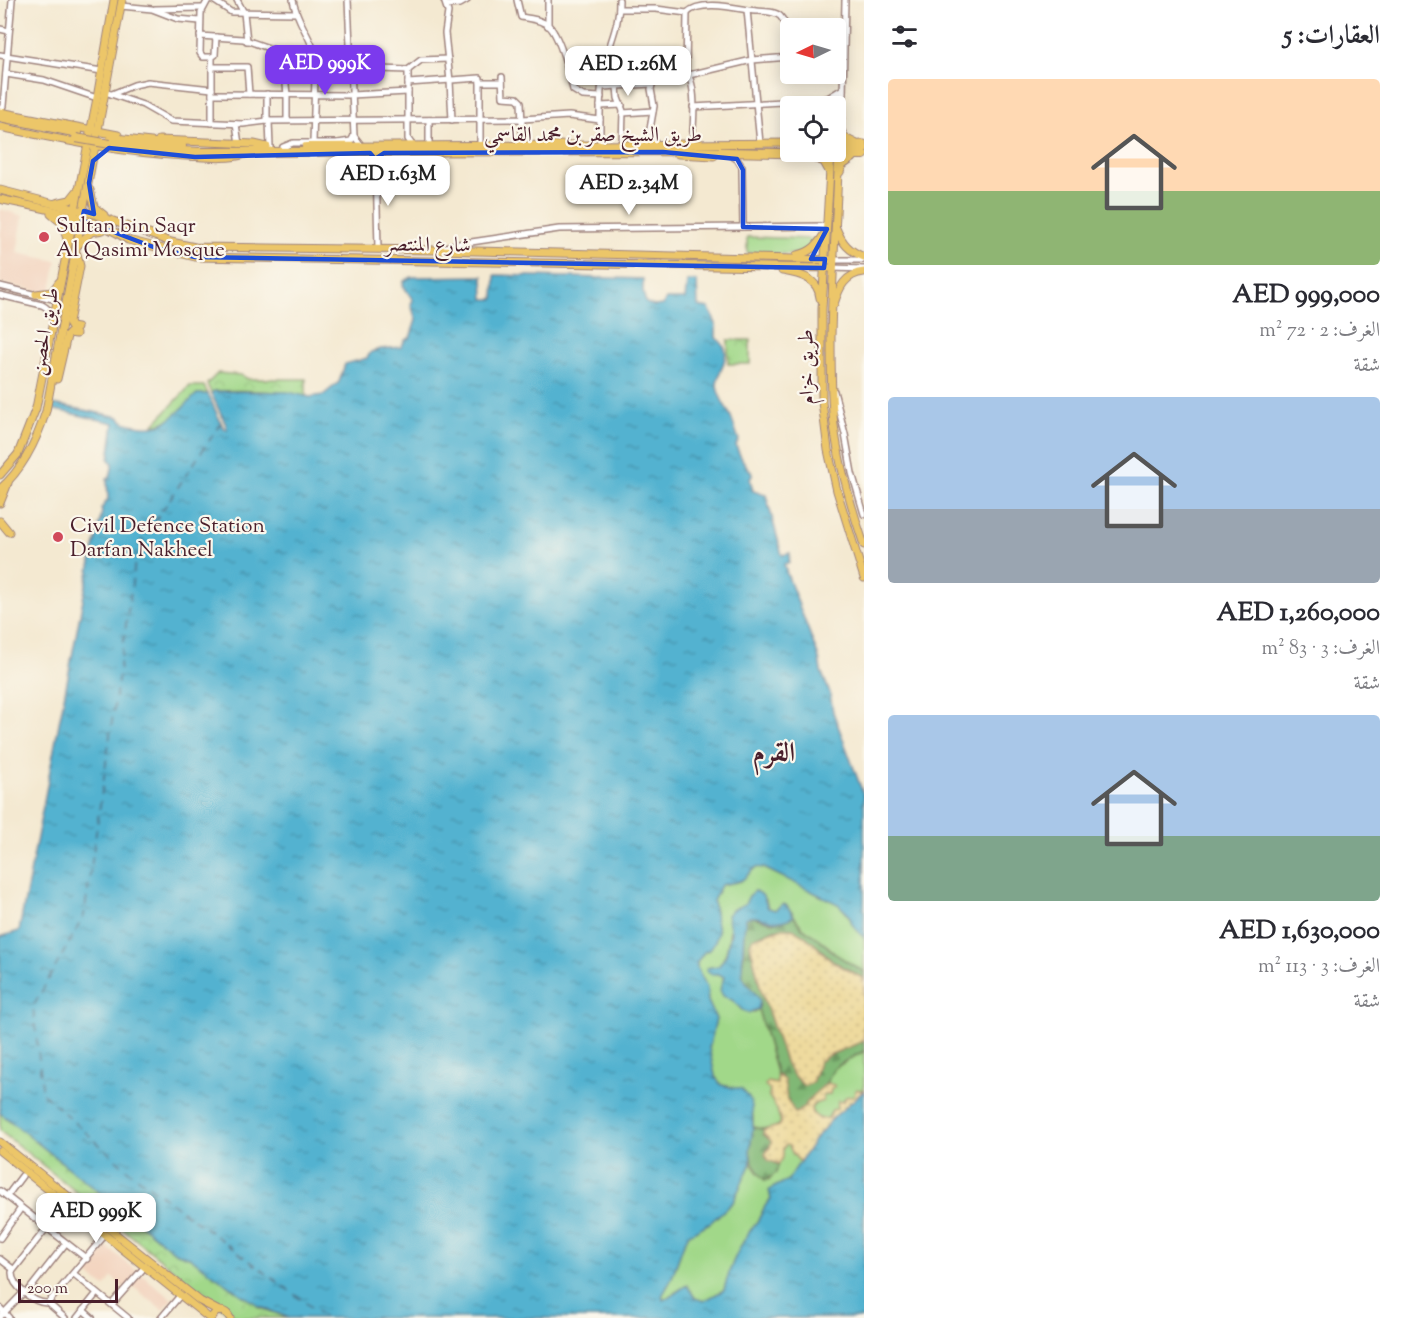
<!DOCTYPE html>
<html lang="ar">
<head>
<meta charset="utf-8">
<style>
	:root { --surface:#fff; --page:#f7f7f7; --text:#2b2b33; --muted:#7c7c81; --accent:#7c3aed }
	body { margin:0; font-family:"Sorts Mill Goudy",Amiri,serif; background:var(--page); color:var(--text); direction:rtl; height:100vh; display:flex; flex-direction:column; font-size:22px; white-space:nowrap }
	* { box-sizing:border-box; margin:0 }
	p { font-size:20px; color:var(--muted) }
	.icon { flex:none; width:33px; height:33px; fill:none; stroke:currentColor; stroke-width:2; stroke-linecap:round; stroke-linejoin:round }
	.map { position:relative; flex:1; overflow:hidden; direction:ltr }
	.drawer { display:flex; flex-direction:column; background:var(--surface); width:540px }
	.drawer>* { flex:none }
	.needle { width:39px; rotate:265deg }
	.buttons { position:absolute; left:780px; top:18px; display:grid; gap:12px }
	.buttons a { display:grid; place-items:center; width:66px; height:66px; border-radius:6px; background:var(--surface); box-shadow:0 3px 15px #0003; font-size:30px }
	.scale { position:absolute; left:18px; bottom:15px; width:100px; box-sizing:border-box; padding-left:6px; border:3px solid #4a1f2b; border-top:0; font-size:16px; line-height:21px; white-space:nowrap; color:#4a1f2b; -webkit-text-stroke:4px #fbf7ec; paint-order:stroke }
	.price { position:absolute; translate:-50% -51px; padding:0 14px; border-radius:12px; background:#fff; color:#222; font-size:20px; line-height:39px; filter:drop-shadow(0 2px 3px #0008) }
	.price::after { content:''; position:absolute; left:50%; top:36px; width:18px; height:14px; margin-left:-9px; background:inherit; clip-path:polygon(0 0,100% 0,50% 100%) }
	.price.active { background:var(--accent); color:#fff }
	ul { padding:0; list-style:none }
	li { display:grid; align-content:center; gap:12px; height:318px; padding:0 24px }
	li span { display:grid; place-items:center; height:186px; border-radius:6px; color:#555 }
	li>.icon { margin-inline-start:auto }
	span .icon { width:108px; height:108px; fill:#fffc; stroke-width:1 }
	li b { font-size:26px }
	h2 { display:flex; justify-content:space-between; align-items:center; height:72px; padding:0 24px; font-size:26px }
	main { display:flex; flex:1; min-height:0 }
	.map>svg:first-child { display:block }
</style>
</head>
<body>
<main>
<section class="drawer">
<h2>العقارات: 5<svg class="icon" aria-label="filters" viewBox="0 0 24 24"><path d="M4 7h16M4 17h16"/><circle cx="9" cy="7" r="2"/><circle cx="15" cy="17" r="2"/></svg></h2>
<ul>
<li><span style="background:linear-gradient(#ffd9b3 60%,#8fb573 0)"><svg class="icon" aria-label="home" viewBox="0 0 24 24"><path d="M3 11l9-7 9 7M6 9v11h12V9"/></svg></span><div><b>AED 999,000</b><p>الغرف: 2 · 72 m²</p><p>شقة</p></div></li>
<li><span style="background:linear-gradient(#a9c7e8 60%,#9aa5b1 0)"><svg class="icon" aria-label="home" viewBox="0 0 24 24"><path d="M3 11l9-7 9 7M6 9v11h12V9"/></svg></span><div><b>AED 1,260,000</b><p>الغرف: 3 · 83 m²</p><p>شقة</p></div></li>
<li><span style="background:linear-gradient(#a9c7e8 65%,#7fa58c 0)"><svg class="icon" aria-label="home" viewBox="0 0 24 24"><path d="M3 11l9-7 9 7M6 9v11h12V9"/></svg></span><div><b>AED 1,630,000</b><p>الغرف: 3 · 113 m²</p><p>شقة</p></div></li>
</ul>
</section>
<div class="map">
<svg width="864" height="1318" viewBox="0 0 864 1318">
	<defs>
		<pattern id="forest-firs" width="22" height="20" patternUnits="userSpaceOnUse" patternTransform="scale(1.5)"><rect width="22" height="20" fill="#80b875"/><path d="M5 1l3.5 6h-7zM16 11l3.5 6h-7z" fill="#6b9560"/></pattern>
		<pattern id="sand-dots" width="8" height="8" patternUnits="userSpaceOnUse" patternTransform="scale(1.5)"><rect width="8" height="8" fill="#eeda9e"/><path d="M2 2h.1M6 6h.1" fill="none" stroke="#cebb88" stroke-width="1.8" stroke-linecap="round"/></pattern>
		<pattern id="park-crowns" width="20" height="18" patternUnits="userSpaceOnUse" patternTransform="scale(1.5)"><rect width="20" height="18" fill="#a1d889"/><path d="M2 6a3 3 0 1 1 6 0M12 15a3 3 0 1 1 6 0" fill="none" stroke="#8cb976"/></pattern>
		<pattern id="water-ripples" width="26" height="14" patternUnits="userSpaceOnUse" patternTransform="scale(1.5)"><rect width="26" height="14" fill="#52b2d0"/><path d="M2 4q2-2 4 0t4 0M15 11q2-2 4 0t4 0" fill="none" stroke="#4690a9"/></pattern>
	</defs>
	<rect width="100%" height="100%" fill="#fbf7ec"/>
	<filter id="ink" filterUnits="userSpaceOnUse"><feTurbulence type="fractalNoise" baseFrequency=".0167" numOctaves="2"/><feDisplacementMap in="SourceGraphic" scale="12" xChannelSelector="R" yChannelSelector="G"/><feConvolveMatrix kernelMatrix="1 2 1 2 8 2 1 2 1" color-interpolation-filters="sRGB"/></filter>
	<filter id="wash" filterUnits="userSpaceOnUse"><feTurbulence type="fractalNoise" baseFrequency=".008" numOctaves="4" result="noise"/><feDisplacementMap in="SourceGraphic" scale="24" xChannelSelector="R" yChannelSelector="G"/><feGaussianBlur stdDeviation="1.35" result="paint"/><feColorMatrix in="noise" values="0 0 0 0 0 0 0 0 0 0 0 0 0 0 0 0 0 1.4 0 .05"/><feComposite in="paint" operator="in"/></filter>
	<g filter="url(#wash)">
		<rect width="100%" height="100%" fill="#f4e9d1"/>
		<!-- built -->
		<g fill="#f3d4bf">
			<path d="M0 209 23 216 17 253 57 261 50 294 0 283Z"/>
			<path d="M107 1247 172 1299 163 1310 131 1285 127 1289 112 1277 105 1287 87 1274Z"/>
		</g>
		<!-- grass -->
		<g fill="#a1d889" stroke="#767c5a" stroke-width="1.5">
			<path d="M747 237 814 239 812 247 798 254 747 253Z"/>
			<path d="M759 866 808 888C815 896 828 897 838 904 850 913 853 928 864 938V972L835 954 829 947 801 926 791 911 780 906 776 910 768 908 766 900 755 891 749 896 745 904 732 910C728 929 732 949 719 966L710 967 715 975 719 974 724 977 721 986 742 1010 754 1012 758 1009 778 1080 777 1084 770 1090 769 1096 777 1109 781 1123C773 1131 763 1129 753 1127V1115L732 1087 721 1085 715 1076 709 1049 716 1019 708 1001 707 987 697 968V962L704 952 709 950 718 932 713 901 721 885 741 881 750 870Z"/>
			<path d="M864 1051V1089L859 1090 853 1096 846 1097 843 1102H838L837 1109 832 1110 828 1118C821 1121 812 1116 811 1108L824 1094H830L827 1083 820 1089 833 1069Z"/>
			<path d="M786 1145H789L793 1154 800 1162 788 1180 769 1190 771 1199C762 1207 763 1214 756 1223 741 1243 730 1265 724 1290L704 1301 695 1298 687 1285 663 1300 662 1296 671 1280 683 1246 689 1234 710 1223 733 1202 751 1163 758 1173 769 1180C777 1169 782 1161 783 1148Z"/>
		</g>
		<!-- forest -->
		<g fill="url(#forest-firs)" stroke="#656c50" stroke-width="1.5">
			<path d="M749 916 774 923 794 916 801 927 819 939 835 954 864 972V979L833 961 819 948 790 928 772 930 753 938 750 944 761 990 786 1064 794 1076 804 1086 812 1083 819 1062 829 1055 864 1041V1051C854 1056 844 1061 835 1068 831 1072 829 1079 825 1084 819 1092 805 1111 795 1113L791 1109 781 1077 777 1075 758 1009 760 1005 744 979 741 971 744 954 743 931 746 918Z"/>
			<path d="M753 1127 764 1130 763 1134 771 1141V1145L767 1150 776 1164H779L776 1173 765 1181C749 1162 747 1151 753 1127Z"/>
		</g>
		<!-- sand -->
		<g fill="url(#sand-dots)" stroke="#9c7c64" stroke-width="1.5">
			<path d="M783 928C803 927 819 951 834 962 844 968 854 973 864 979V1041L829 1055 819 1062 812 1083 804 1086 794 1076 786 1064 761 990 750 944 753 938Z"/>
			<path d="M777 1075 784 1080 787 1099 795 1113C804 1110 807 1102 812 1096 816 1092 823 1087 827 1083L834 1085V1087L831 1089 830 1094H824L823 1101 814 1104 811 1108 812 1113 820 1119 829 1118 832 1110 837 1109 838 1101 843 1102 846 1097 853 1096 857 1089 861 1091 864 1089V1091C838 1112 819 1135 800 1162L793 1154 789 1146 786 1145 783 1148V1157L779 1164 767 1160 765 1154 770 1147 771 1141 763 1134 764 1130 779 1126 781 1123 777 1109 769 1096 770 1090 765 1085 768 1082 777 1084Z"/>
		</g>
		<!-- park -->
		<g fill="url(#park-crowns)" stroke="#767c5a" stroke-width="1.5">
			<rect x="728" y="340" width="22" height="24"/>
			<path d="M218 373 241 375 248 379H306V397C276 390 245 390 214 391L211 393 207 384Z"/>
			<path d="M190 386H204L208 394H197C182 407 174 423 153 425Z"/>
			<path d="M0 1113 113 1203 127 1205 131 1211V1217L175 1252 189 1257 242 1295 254 1302 258 1307 289 1318H234L0 1131Z"/>
		</g>
		<!-- water -->
		<g fill="url(#water-ripples)" stroke="#4e687e" stroke-width="1.5">
			<path d="M495 275 643 279V292L646 303 654 306 663 305 666 299H685L687 281H697L698 306 709 308 716 324V338C737 352 717 369 717 386 718 397 727 408 731 417 734 425 736 432 739 440L736 445C739 457 745 465 753 474L750 479 753 491 766 495 782 555 790 553 789 563 784 564 787 574 819 658 821 671 830 693 833 712 864 796V938L852 924 849 915 838 904 764 868C752 865 750 875 742 880 737 883 727 883 721 885L713 901 718 932 715 942 709 950 704 952 697 962V968L707 987 708 1001 716 1019 709 1048 715 1076 721 1085 741 1089 749 1097 752 1106 753 1127 750 1150 751 1163 733 1202 710 1223 689 1234 683 1246 671 1280 662 1296 663 1300C671 1297 679 1290 687 1285L695 1298 704 1301 724 1290C730 1265 741 1242 756 1223 763 1214 762 1207 771 1199L769 1190 788 1180 815 1139 833 1118 864 1091V1318H289L258 1306 254 1302 242 1295 189 1257 175 1252 131 1217V1211L127 1205 113 1203 0 1113V937L19 931 84 594 102 512 101 509 108 499 107 479 110 478 113 463 109 460 114 423 51 409 52 404 119 417C123 423 129 424 136 425 166 432 178 411 197 394H208L224 429 227 430 226 425 211 393 214 391 288 392 310 397 323 395 339 382 345 364 367 358 371 352 381 349 401 347 405 340 410 338 416 320 411 304 413 300 403 285 404 281 412 277 483 276 484 299H494Z"/>
			<path d="M755 891C764 893 765 901 768 908L775 910 783 904 786 905 794 916C771 930 762 912 746 918 744 926 741 971 743 977 747 986 756 991 760 1001L758 1009 748 1013 742 1010 732 1000 723 996 720 990 724 977 719 974 712 975 706 971 707 968 719 966 726 955 731 932 727 915 732 910 745 904 749 896Z"/>
		</g>
		<g fill="none" stroke-linecap="round" stroke-linejoin="round">
			<!-- ferry -->
			<path stroke="#4d5a6d" stroke-width="1.5" stroke-dasharray="8 6" stroke-linecap="butt" d="M221 423 137 548 84 916 33 1007 43 1094 129 1171 326 1318"/>
		</g>
	</g>
	<g filter="url(#ink)">
		<g fill="none" stroke-linecap="round" stroke-linejoin="round">
			<defs>
				<g id="minor">
					<path d="M208 0 201 13 200 53 203 57H212"/>
					<path d="M213 0 231 12 296 13"/>
					<path d="M237 0 244 13 247 41"/>
					<path d="M293 0C296 19 309 35 315 53"/>
					<path d="M348 0 354 136 361 145"/>
					<path d="M444 0 448 12 445 33 450 81 452 120"/>
					<path d="M517 0 521 17C530 19 541 19 549 26 559 35 570 75 573 90L583 96 601 97"/>
					<path d="M548 0V26"/>
					<path d="M447 5 460 4 467 0"/>
					<path d="M121 6 152 9 178 19 200 21"/>
					<path d="M155 9 202 8"/>
					<path d="M619 9H656L687 13C699 0 731 7 748 10 757 12 773 10 780 16 785 21 788 31 790 37"/>
					<path d="M747 10 760 143"/>
					<path d="M687 13 686 72C698 85 693 126 692 144"/>
					<path d="M0 29 9 31"/>
					<path d="M200 36 243 39 283 53 287 95V120"/>
					<path d="M0 55 102 71"/>
					<path d="M212 67H247L249 94"/>
					<path d="M285 68H298L315 53H349"/>
					<path d="M604 68 613 71 616 75 618 98 623 111 622 145"/>
					<path d="M408 70V139L413 146"/>
					<path d="M6 74 44 80 97 98"/>
					<path d="M655 74 686 72"/>
					<path d="M689 75 752 60 790 57"/>
					<path d="M502 77 503 97 517 98 521 102 523 146"/>
					<path d="M350 79 380 69 408 70 421 60 448 59"/>
					<path d="M480 82H502"/>
					<path d="M408 83 480 78V147"/>
					<path d="M603 87 651 84"/>
					<path d="M105 92 143 105 171 121 243 124 267 121 522 119 569 116 600 120"/>
					<path d="M112 94 134 85 148 82 212 89"/>
					<path d="M212 94 351 95 408 92"/>
					<path d="M787 102 788 143"/>
					<path d="M600 106 622 105"/>
					<path d="M835 106 840 91"/>
					<path d="M693 107 819 100 828 98 841 90"/>
					<path d="M0 110 3 106 12 0"/>
					<path d="M623 113 653 111"/>
					<path d="M429 120V146"/>
					<path d="M267 121V94"/>
					<path d="M269 121 270 147"/>
					<path d="M212 123V57L215 55 216 37"/>
					<path d="M236 124 239 144"/>
					<path d="M313 142 315 78 323 68V53"/>
					<path d="M338 143 351 141 354 136"/>
					<path d="M657 144 652 138 650 129 654 106 651 89 655 74V52L686 55"/>
					<path d="M600 145C600 120 599 94 604 69 608 44 620 27 619 0"/>
					<path d="M839 145 843 96 845 0"/>
					<path d="M283 147 293 143H339"/>
					<path d="M732 156 737 159 742 167 743 227"/>
					<path d="M378 249 376 164 379 158 384 153"/>
					<path d="M441 249 451 245 559 229 827 226"/>
					<path d="M833 260H864"/>
					<path d="M832 268 864 269"/>
					<path d="M0 286 57 300"/>
					<path d="M0 295 42 305C48 308 51 311 52 318"/>
					<path d="M834 391 845 434 852 473 864 514"/>
					<path d="M0 1191 87 1259"/>
					<path d="M7 1196 22 1176"/>
					<path d="M63 1207 12 1272C11 1286 35 1304 48 1303L105 1235"/>
					<path d="M0 1238 21 1208"/>
					<path d="M0 1259 13 1269"/>
					<path d="M74 1274 128 1318"/>
					<path d="M26 1294 66 1243"/>
					<path d="M48 1303 65 1318"/>
					<path d="M112 1304 142 1270"/>
					<path d="M0 1308 9 1318"/>
					<path d="M83 1310 92 1318"/>
					<path d="M0 1317 24 1292"/>
					<path d="M77 1318 97 1293"/>
					<path d="M161 1318 178 1298"/>
				</g>
				<g id="major">
					<path d="M0 112 118 135"/>
					<path d="M0 127C62 140 123 153 186 156 205 157 227 160 246 154"/>
					<path d="M840 129 845 138 855 143"/>
					<path d="M159 140 254 144 267 147"/>
					<path d="M679 144 790 143"/>
					<path d="M837 145 864 144"/>
					<path d="M839 145C837 209 832 273 831 338 831 367 831 396 834 425 839 466 851 506 864 545"/>
					<path d="M831 152 822 309V402L828 450 837 491 864 578"/>
					<path d="M678 154 714 156"/>
					<path d="M814 158 824 162 829 171"/>
					<path d="M840 172 843 165 853 158"/>
					<path d="M0 190 94 214 171 242 195 247 437 250 833 260"/>
					<path d="M90 190 94 207 104 215"/>
					<path d="M0 199C42 209 92 215 128 240L195 257 832 268"/>
					<path d="M56 203 70 200 78 190"/>
					<path d="M51 214 62 223 67 239"/>
					<path d="M836 228C842 243 849 251 864 257"/>
					<path d="M78 245 91 232 103 230"/>
					<path d="M77 254 80 266 69 322 71 327 77 328"/>
					<path d="M797 255C812 252 819 244 826 231"/>
					<path d="M782 271C799 274 818 277 820 298"/>
					<path d="M36 294 52 292 59 282"/>
					<path d="M834 304C839 288 845 274 864 272"/>
					<path d="M57 379 67 336 70 333 76 334"/>
					<path d="M0 475 18 454 36 408 97 98 114 0"/>
					<path d="M0 489C24 468 37 440 46 411L122 0"/>
					<path d="M0 503 8 483"/>
					<path d="M0 521 9 532"/>
					<path d="M0 1142 200 1301 219 1311"/>
					<path d="M0 1151 209 1318"/>
					<path d="M211 1318 216 1312C222 1310 227 1312 230 1318"/>
				</g>
				<g id="highway">
					<path d="M0 117 78 133"/>
					<path d="M111 138 182 146"/>
					<path d="M110 144 162 150 201 152 685 151 820 154"/>
					<path d="M306 147 665 145 686 147"/>
					<path d="M846 149 864 148"/>
					<path d="M846 155H864"/>
				</g>
			</defs>
			<!-- minor casing -->
			<use href="#minor" stroke="#9f847e" stroke-width="8"/>
			<!-- major casing -->
			<use href="#major" stroke="#9f847e" stroke-width="9"/>
			<!-- highway casing -->
			<use href="#highway" stroke="#9f847e" stroke-width="10"/>
			<!-- minor -->
			<use href="#minor" stroke="#fff" stroke-width="5"/>
			<!-- major -->
			<use href="#major" stroke="#ecc669" stroke-width="7"/>
			<!-- highway -->
			<use href="#highway" stroke="#ecc669" stroke-width="8"/>
			<defs>
				<g id="highway-bridge">
					<path d="M76 138 110 144"/>
					<path d="M820 154 846 155"/>
				</g>
			</defs>
			<!-- highway-bridge casing -->
			<use href="#highway-bridge" stroke="#9f847e" stroke-width="10" stroke-linecap="butt"/>
			<!-- highway-bridge -->
			<use href="#highway-bridge" stroke="#ecc669" stroke-width="8"/>
		</g>
	</g>
	<!-- marked area -->
	<path fill="none" stroke="#1d4ed8" stroke-width="4.5" stroke-linejoin="round" d="M109 148 195 157 370 153 375 159 384 153 663 152 737 159 743 170V227L827 229 811 259H825L824 268 195 257 156 248 82 220 84 211 94 214 89 183 93 161Z"/>
	<!-- markers -->
	<g fill="#d1495b" stroke="#fbf7ec" stroke-width="2">
		<circle cx="44" cy="237" r="6"/>
		<circle cx="58" cy="537" r="6"/>
	</g>
	<g text-anchor="middle" stroke-width="4.5" stroke-linejoin="round" paint-order="stroke">
		<!-- street labels -->
		<g font-size="21" fill="#4a1f2b" stroke="#fbf7ec">
			<text x="593" y="141">طريق الشيخ صقر بن محمد القاسمي</text>
			<text transform="translate(428 244) rotate(1)" y="7">شارع المنتصر</text>
			<text transform="translate(44 331) rotate(-80)" y="7">طريق الحصن</text>
			<text transform="translate(806 367) rotate(-91)" y="7">طريق خزام</text>
		</g>
		<!-- poi labels -->
		<g font-size="21" fill="#4a1f2b" stroke="#fbf7ec" text-anchor="start">
			<text x="56" y="232">Sultan bin Saqr<tspan x="56" dy="24">Al Qasimi Mosque</tspan></text>
			<text x="70" y="532">Civil Defence Station<tspan x="70" dy="24">Darfan Nakheel</tspan></text>
		</g>
		<!-- district labels -->
		<g font-size="27" font-weight="bold" fill="#4a1f2b" stroke="#fbf7ec">
			<text x="774" y="761">القرم</text>
		</g>
	</g>
</svg>
<div class="buttons">
<a><svg class="needle" viewBox="-14 -14 28 28"><path d="M0-13l5 13h-10z" fill="#e53935"/><path d="M0 13l5-13h-10z" fill="#7c7c81"/></svg></a>
<a><svg class="icon" aria-label="locate" viewBox="0 0 24 24"><circle cx="12" cy="12" r="6"/><path d="M12 2v4M12 18v4M2 12h4M18 12h4"/></svg></a>
</div>
<div class="scale">200 m</div>
<b class="price active" style="left:325px;top:96px">AED 999K</b>
<b class="price" style="left:628px;top:97px">AED 1.26M</b>
<b class="price" style="left:388px;top:207px">AED 1.63M</b>
<b class="price" style="left:629px;top:216px">AED 2.34M</b>
<b class="price" style="left:96px;top:1244px">AED 999K</b>
</div>
</main>
</body>
</html>
